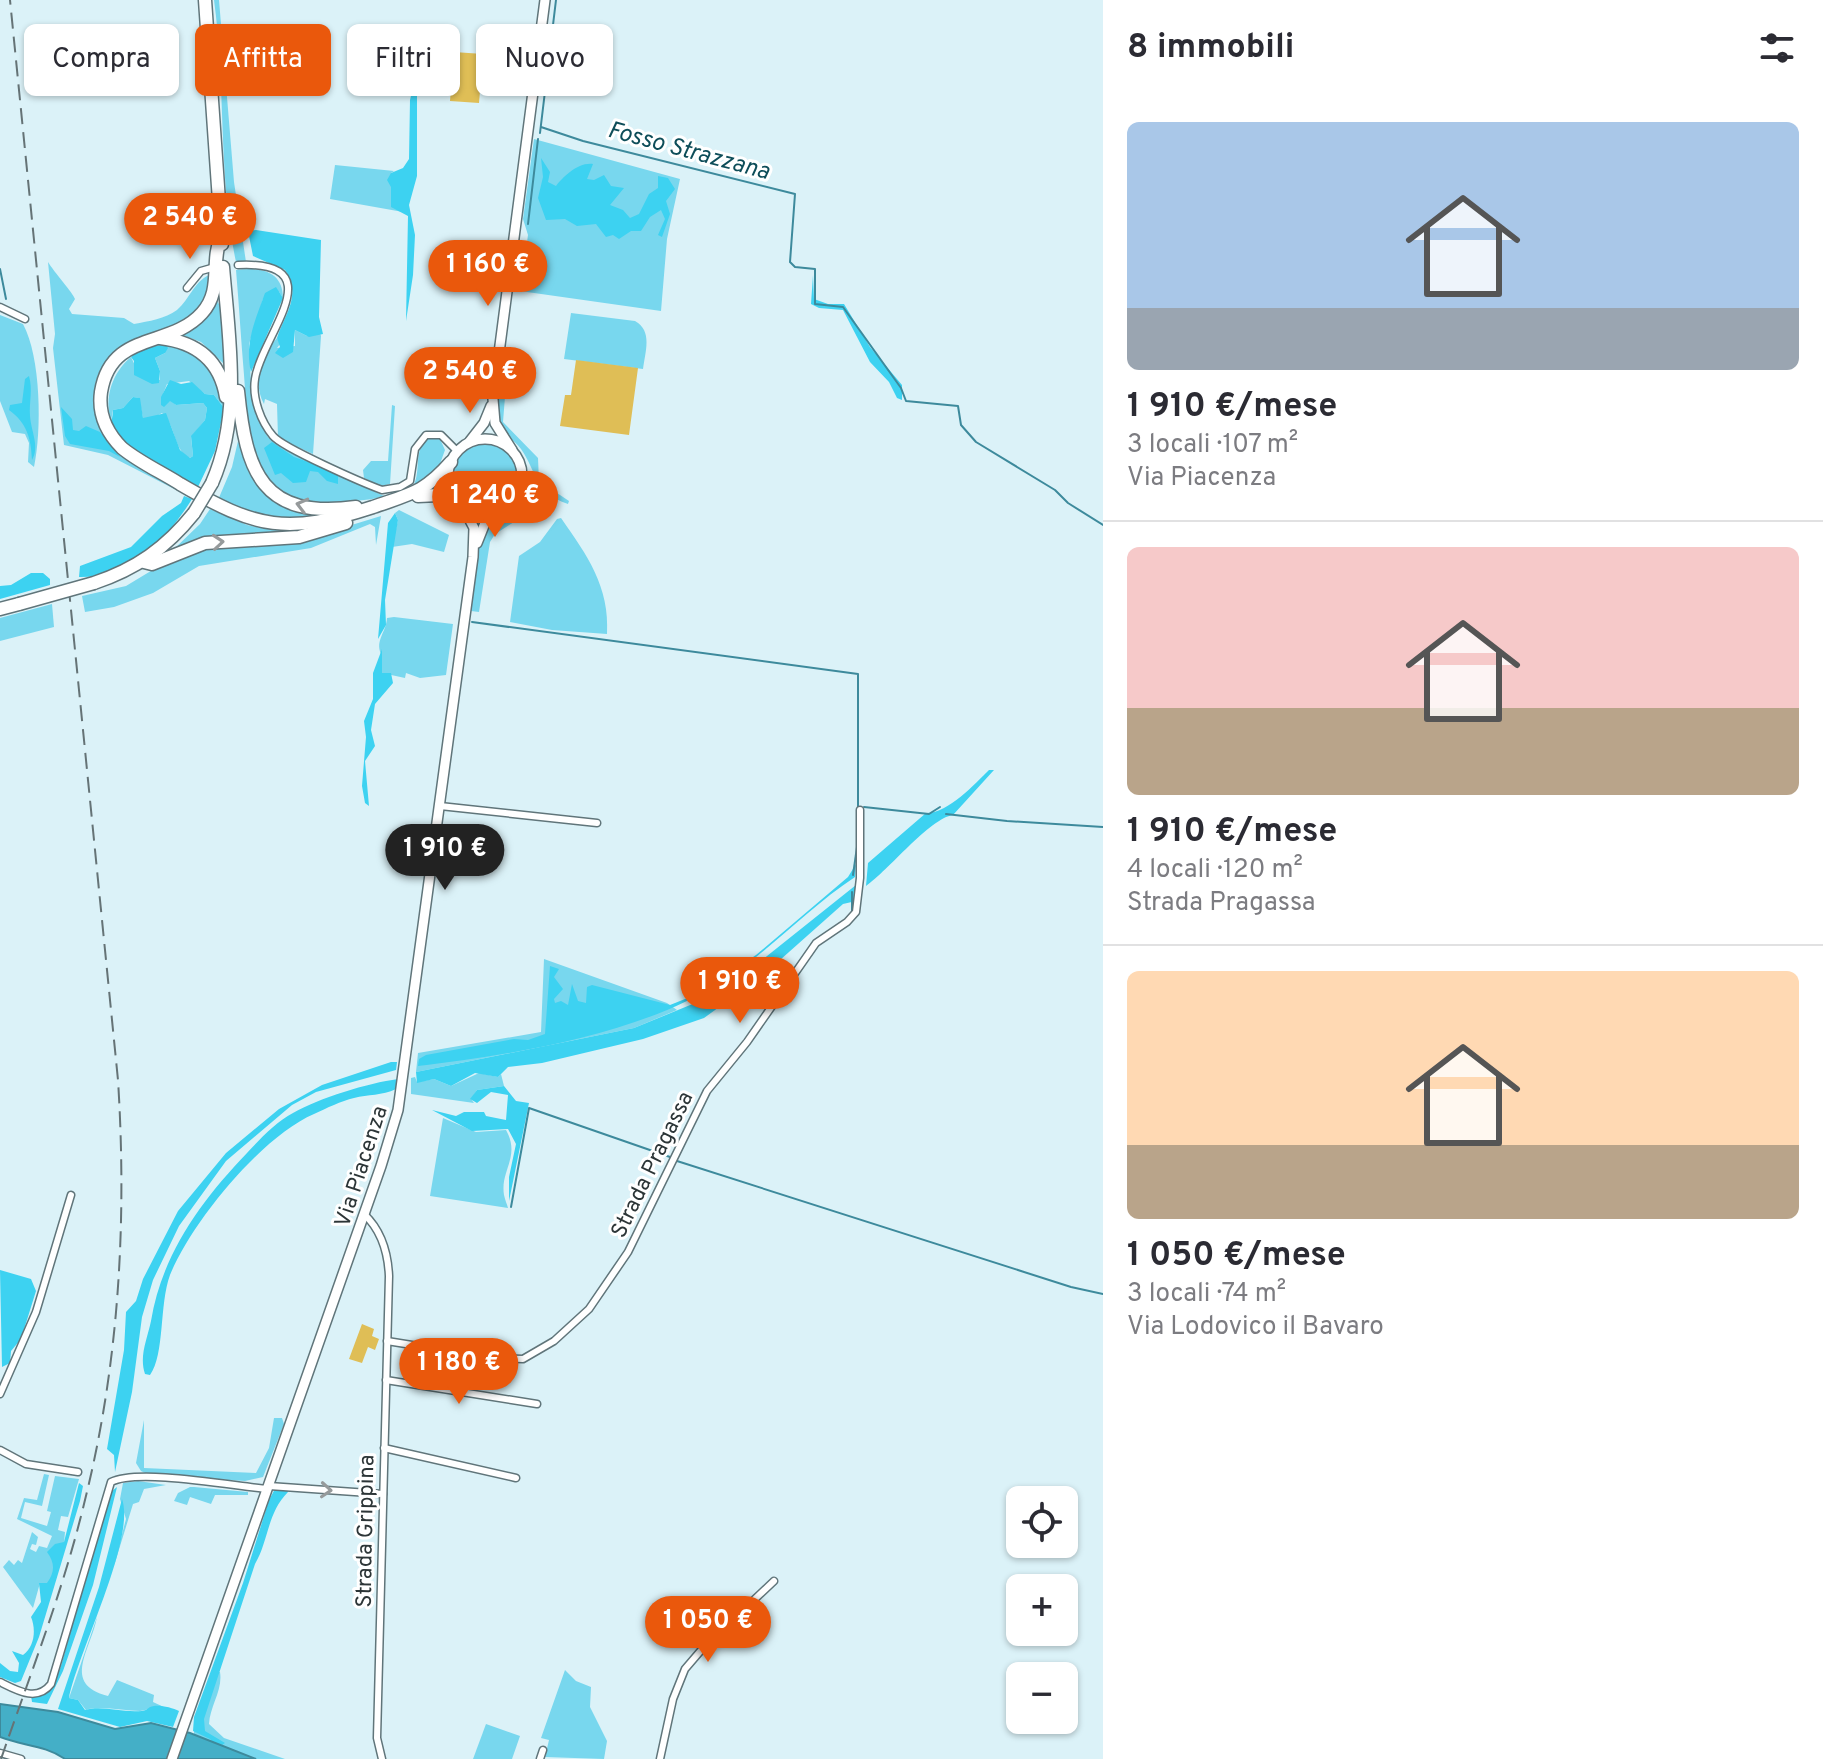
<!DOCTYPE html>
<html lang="it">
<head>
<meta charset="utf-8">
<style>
	:root { --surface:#fff; --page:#f2f2f3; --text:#2b2b33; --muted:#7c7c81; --line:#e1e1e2; --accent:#ea580c }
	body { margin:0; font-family:Overpass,sans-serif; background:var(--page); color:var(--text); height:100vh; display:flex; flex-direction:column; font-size:30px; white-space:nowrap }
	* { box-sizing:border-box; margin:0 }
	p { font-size:26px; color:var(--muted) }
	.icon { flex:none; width:44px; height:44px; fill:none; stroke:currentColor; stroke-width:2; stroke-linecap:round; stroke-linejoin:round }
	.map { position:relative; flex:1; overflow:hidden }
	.side { display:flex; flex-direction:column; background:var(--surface); width:720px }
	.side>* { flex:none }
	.guide { position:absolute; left:24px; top:24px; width:760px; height:72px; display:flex; gap:16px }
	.fabs { position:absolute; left:1006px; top:1486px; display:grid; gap:16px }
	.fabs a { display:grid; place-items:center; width:72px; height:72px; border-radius:12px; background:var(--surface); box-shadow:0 2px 6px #0004; font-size:40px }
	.price { position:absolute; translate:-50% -68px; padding:0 18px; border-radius:28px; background:var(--accent); color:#fff; font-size:26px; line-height:52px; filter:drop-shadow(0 2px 4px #0008) }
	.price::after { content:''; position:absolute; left:50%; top:48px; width:24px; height:18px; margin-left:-12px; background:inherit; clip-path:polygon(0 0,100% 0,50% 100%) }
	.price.current { background:#222; color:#fff }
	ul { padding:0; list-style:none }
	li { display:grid; align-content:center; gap:16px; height:424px; padding:0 24px }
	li+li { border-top:2px solid var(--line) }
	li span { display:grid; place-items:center; height:248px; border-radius:12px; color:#555 }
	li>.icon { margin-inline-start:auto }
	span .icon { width:144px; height:144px; fill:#fffc; stroke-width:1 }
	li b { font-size:34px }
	h2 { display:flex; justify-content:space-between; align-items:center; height:96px; padding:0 24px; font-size:34px }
	.chip { padding:0 28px; border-radius:12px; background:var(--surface); box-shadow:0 2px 6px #0004; font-size:28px; line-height:72px }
	.chip.current { background:var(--accent); color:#fff }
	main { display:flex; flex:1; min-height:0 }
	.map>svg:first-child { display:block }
</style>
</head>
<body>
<main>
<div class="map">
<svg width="1103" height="1759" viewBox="0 0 1103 1759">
	<rect width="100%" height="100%" fill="#dbf2f8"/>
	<!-- green -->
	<g fill="#78d7ee">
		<path d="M214 0H219L234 182 246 262H236C218 177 226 87 214 0Z"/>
		<path d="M534 139 680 179 667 239 661 311 520 291 528 235 523 219Z"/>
		<path d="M335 165 394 171 391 173V206L403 212 330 199Z"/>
		<path d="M48 262C54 272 73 293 75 299L69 309 72 314 124 318 134 324C149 321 165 319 177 310 190 299 195 279 212 274 198 344 160 318 119 350 71 386 103 432 136 463 150 477 172 486 188 496L108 455 64 445 53 348 55 334Z"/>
		<path d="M236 270C259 267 283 270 283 298L279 292 263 299 249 344 251 386 263 428 268 437 282 448 384 496C373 500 360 500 348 502 254 518 249 446 244 375 241 340 239 305 236 270Z"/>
		<path d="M217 301 222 309 225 365 201 342 182 335 207 318Z"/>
		<path d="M571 313 635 321C653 331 645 352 643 369L564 359Z"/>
		<path d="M0 315 23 324C41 357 42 431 34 467L28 462 29 443 25 434 12 432 0 401Z"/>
		<path d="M295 330 307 336 320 333 321 336 313 454 278 438 277 404 265 399 264 404C252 383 262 354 277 338L280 344 277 348 295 346Z"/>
		<path d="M165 344C201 348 221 373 224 408L214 395 205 394 189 381 167 384 163 394 164 406 170 400 176 405 203 403 207 408 205 420 191 437 193 456 190 458C173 451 176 424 162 413L151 419 143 418 139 398 133 397 123 408 113 410 111 421C104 397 112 373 131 357L140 376 160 380V371L155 358 165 353Z"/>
		<path d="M506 384 503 422 538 458 539 481 569 501 568 504C534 492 538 474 521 449 516 442 508 438 503 432 493 419 497 396 506 384Z"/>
		<path d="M392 405 395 406 390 484 381 486 364 478 363 470 371 461H388Z"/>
		<path d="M427 439H440L445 450 436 475 411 490C423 473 412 452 427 439Z"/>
		<path d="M238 441 250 473 262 490 325 514C287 523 254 515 218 500L232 467Z"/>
		<circle cx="485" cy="476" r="33"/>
		<path d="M536 497 547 509 534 501 522 517 495 534 490 542 479 612 471 611 480 541 489 524 507 514 522 499Z"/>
		<path d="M210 509 247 525 266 529 317 530 199 541 172 551 200 524Z"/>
		<path d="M399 510 449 535 444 552 412 544 392 547 398 520 395 513Z"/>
		<path d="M381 516 376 545 375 527 370 524 311 548 199 566 153 593 114 607 85 612 82 596 126 586 174 557 196 549 296 542Z"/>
		<path d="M561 518C587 555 610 587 607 634L552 630 510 622 519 556 540 542 557 519Z"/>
		<path d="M52 604 54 627 0 641V618Z"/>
		<path d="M394 617 453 624 446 675 420 678 406 673 405 678 382 673V650L381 654C375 640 386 633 387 618Z"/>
		<path d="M544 959 667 1003 677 1010 634 1028 416 1072 418 1053 541 1032Z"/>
		<path d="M479 1073 498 1077 501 1074 504 1086 477 1090 471 1099 474 1103 411 1094V1078L415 1077 417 1082 434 1079 451 1086Z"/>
		<path d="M443 1118 476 1132 506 1130C521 1157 500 1170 504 1195 505 1200 507 1204 508 1208L430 1196Z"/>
		<path d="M274 1418H282L284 1424 263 1477 245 1481 149 1475 141 1471 136 1463 144 1420V1468L256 1473 269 1448Z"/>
		<path d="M44 1474 49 1475 42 1506 25 1502 21 1518 47 1526 51 1512 47 1511 55 1476 79 1479 68 1517 61 1516 58 1530 65 1532 64 1543 48 1592 40 1583 33 1608 3 1567 9 1560 14 1565 18 1560 22 1563 32 1532 38 1537 36 1545 32 1544 30 1549 36 1552 39 1546 47 1548 52 1536 17 1519 24 1498 37 1500Z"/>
		<path d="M138 1481 166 1485 144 1489 139 1502 133 1504 113 1569 126 1519 120 1499 123 1483Z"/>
		<path d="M190 1487H194L248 1492V1495H215L211 1504 190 1497 187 1505 174 1501 178 1493Z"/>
		<path d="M97 1617C91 1650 61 1684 108 1696L117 1680 154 1695 153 1702 166 1708C155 1705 150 1710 140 1711 125 1711 98 1705 86 1710L78 1700 69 1698Z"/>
		<path d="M565 1670 576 1681 591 1687 590 1707 607 1741 604 1759 545 1757 549 1740 541 1738Z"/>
		<path d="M214 1672H220C223 1690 210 1706 209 1724L224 1738 285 1759H205L194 1736V1727Z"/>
		<path d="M486 1724 520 1736 512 1759H473Z"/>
	</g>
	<!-- forest -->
	<g fill="#3dd2f1">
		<path d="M422 48 417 93V176L409 205 415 235 413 275 406 321 408 216 391 207V187L387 180 391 173 403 168 409 159 410 100Z"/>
		<path d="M541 158 550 172 548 182 556 186C563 177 578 162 593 164L587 179 594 180 604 175 611 186 624 188 610 205 623 210 630 218 639 214 649 194 658 188V176L668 178 675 189 666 201 670 214 662 237 658 235 665 219 661 210 650 217 641 231H631L619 239 613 235 606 237 596 224 577 226 565 219 546 220 538 198 543 177Z"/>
		<path d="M256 230 321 240 319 317 323 334 309 337 295 330 293 352 283 358 275 353 280 347 277 338C285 313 302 297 285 270L253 256 248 231Z"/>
		<path d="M813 275 814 299 828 304H844L870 347 902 385V400L897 398 889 382 870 362 843 310 819 308 811 304Z"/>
		<path d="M276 287 283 298 251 372C244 344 256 318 265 293Z"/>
		<path d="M165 344 168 348 165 353 155 358 160 371 159 383 152 384 134 375V361L131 357 141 349Z"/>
		<path d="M29 376C33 390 29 402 30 416 31 431 40 447 32 460 31 438 27 423 9 410L10 405 22 403 25 379Z"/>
		<path d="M170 380 181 384 192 382 205 394 214 395 224 408 215 451 198 487C176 474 124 452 113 429 110 422 113 417 113 410L123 408 133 397 140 398 143 418 166 413 180 450 190 458 193 456 191 436 205 420 207 408 203 403 176 405 170 401 164 407 161 405V397Z"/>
		<path d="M61 407 72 419 73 430 79 431 86 426 100 432 120 457 109 451 70 444 65 436Z"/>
		<path d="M272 442 294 457 323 467 338 476V484L327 481 318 472 310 471 306 482 293 483 281 473 275 475 264 448Z"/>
		<path d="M184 496 192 499C168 538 129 578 79 577L80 566 131 547 162 516 181 503Z"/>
		<path d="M395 513 398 520 385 600 386 625 378 639 388 523Z"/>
		<path d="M31 573H43L50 579V585L0 599V586L11 585Z"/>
		<path d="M382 649V673H391L393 683 375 704 371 730 375 746 365 761 369 806 365 803 362 786 366 737 364 721 373 699V673Z"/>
		<path d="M989 770H994L953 815C930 818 888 871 866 886L868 863 926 813C947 814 975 784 989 770Z"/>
		<path d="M856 864 855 877C808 908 769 952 721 982 641 1034 512 1055 418 1066L419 1059 426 1055 514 1039 528 1040 545 1034 550 966 559 969 554 977 563 989 554 999 555 1003 561 1001 568 1005 572 984 578 1001 586 1003 587 987 592 985 670 1005 695 995 706 984 722 978 756 955 848 877Z"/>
		<path d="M856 885V901L843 904 762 976 704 1018 643 1039 542 1063 508 1067 498 1077 475 1073 451 1086 434 1079 417 1083 416 1072 634 1028 722 992Z"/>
		<path d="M391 1062H397L396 1070 316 1092 292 1105 226 1161 179 1226 153 1280 142 1317 132 1392 115 1472 114 1455 107 1449 124 1350 126 1312 136 1301 143 1279 178 1211 226 1153 279 1109 322 1085Z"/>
		<path d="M398 1079 396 1089C382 1096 368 1094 354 1098 341 1101 327 1108 314 1114 262 1136 191 1223 170 1275 159 1305 165 1354 150 1375L145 1374C139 1356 147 1340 151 1321 162 1254 201 1201 247 1153 260 1139 276 1122 293 1113 319 1098 368 1083 398 1079Z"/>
		<path d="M504 1086 516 1101 529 1103 509 1201V1177L516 1144 508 1129 472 1131 432 1110 456 1116 464 1112H484L486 1116 506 1120 508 1095 491 1092 477 1103 470 1099 477 1090Z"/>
		<path d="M0 1270 31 1279 36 1291 21 1339 11 1351 10 1363 2 1367Z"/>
		<path d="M79 1483 83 1486 80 1501 39 1637 21 1681 15 1683 0 1677V1663L10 1671 18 1672 19 1663 12 1651 23 1655C35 1646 36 1629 31 1617L41 1602 39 1583H47C55 1572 55 1563 47 1552L55 1544 64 1542Z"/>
		<path d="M117 1487 93 1585 63 1671 47 1704 32 1702 31 1695H44L53 1686 61 1666 105 1509 111 1492Z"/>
		<path d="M276 1487 288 1489V1492C267 1513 269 1540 255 1564L204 1719 205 1731 225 1743 218 1748 210 1739 193 1731 194 1717 243 1583 269 1500Z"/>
		<path d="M122 1499C136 1539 78 1652 69 1698L78 1700 85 1710C103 1705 121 1713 142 1711 149 1710 147 1707 154 1706 161 1705 173 1708 179 1711L173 1727 147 1721 120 1727 58 1709 99 1587Z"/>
	</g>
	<!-- water -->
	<path fill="#44afc7" stroke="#3d8a9c" stroke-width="2" d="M0 1704 58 1712 115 1729 151 1723 190 1733 256 1759H65C45 1745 23 1746 0 1737Z"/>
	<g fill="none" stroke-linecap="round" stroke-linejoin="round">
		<!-- stream -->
		<g stroke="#3d8a9c" stroke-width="2">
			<path d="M541 127 583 141 795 194 790 262 795 267 815 269V304L843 307 901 388 906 401 958 406 961 425 976 442 1055 490 1068 503 1103 525"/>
			<path d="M540 133 556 0"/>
			<path d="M528 224 538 139"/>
			<path d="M0 269 6 299"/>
			<path d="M472 622 858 674V808"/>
			<path d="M864 807 929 814 940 807"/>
			<path d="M946 814 1007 821 1103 827"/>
			<path d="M853 875 857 847"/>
			<path d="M852 892V911"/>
			<path d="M677 1161 1071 1287 1103 1294"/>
			<path d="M511 1207 529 1108 670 1157"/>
		</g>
	</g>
	<!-- building -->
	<g fill="#dfbe56">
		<path d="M454 52 483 54 479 103 450 101Z"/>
		<path d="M576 360 638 368 629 435 560 426 565 395H571Z"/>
		<path d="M362 1324 374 1329 372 1336 379 1339 375 1350 368 1347 362 1363 349 1359Z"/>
	</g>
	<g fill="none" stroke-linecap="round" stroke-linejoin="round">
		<defs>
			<g id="street">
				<path d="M238 265C336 260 261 336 255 379 252 398 261 422 273 436 283 448 363 483 382 490L400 487 410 481 415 449 426 435H441L457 451"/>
				<path d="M187 288 201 271 215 267"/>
				<path d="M0 307 25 319"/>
				<path d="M440 806 597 823"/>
				<path d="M364 1214C381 1230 388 1253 389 1276L377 1738 382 1759"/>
				<path d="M387 1341 493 1358 523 1359 554 1341 589 1309 628 1252 707 1091 747 1042 816 943 847 922 856 912 860 878V810"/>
				<path d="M386 1380 537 1404"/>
				<path d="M0 1394 36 1312 71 1195"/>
				<path d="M384 1448 516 1478"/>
				<path d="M0 1450 26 1464 78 1472"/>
				<path d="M269 1486 383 1494"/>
				<path d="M0 1682C18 1691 37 1702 51 1684L111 1482C138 1468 234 1486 268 1489"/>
				<path d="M0 1753 21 1759"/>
				<path d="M540 1759 543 1750"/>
				<path d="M660 1759 673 1699 685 1669 703 1648 774 1581"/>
			</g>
			<g id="secondary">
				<circle cx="485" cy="476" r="37"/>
				<path d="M470 441 484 423 491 406"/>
				<path d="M512 450 495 423 493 399 545 0"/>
				<path d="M477 543 485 523 496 512"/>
				<path d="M172 1759 381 1166 398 1110 473 557 474 528 462 505"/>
			</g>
			<g id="highway">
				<path d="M205 0 222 244"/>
				<path d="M221 237C210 262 223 290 202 313 170 349 111 330 101 392 98 414 107 433 122 448 139 462 161 472 180 484 257 529 287 535 373 507 410 494 424 493 451 462"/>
				<path d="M160 338C196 342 220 360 226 397"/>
				<path d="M238 391C246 472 262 520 356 507"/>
				<path d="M212 483C242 415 229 339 223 267"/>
				<path d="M418 496 439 495 459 502"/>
				<path d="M144 562 152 564 205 543 299 537 346 523"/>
				<path d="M94 583C136 569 166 548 194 513"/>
				<path d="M0 609 19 604"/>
			</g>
		</defs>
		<!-- street casing -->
		<use href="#street" stroke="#60757a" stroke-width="9"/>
		<!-- secondary casing -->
		<use href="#secondary" stroke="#60757a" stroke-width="12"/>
		<!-- highway casing -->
		<use href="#highway" stroke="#60757a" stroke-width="15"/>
		<!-- street -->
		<use href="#street" stroke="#fff" stroke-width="6"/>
		<!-- secondary -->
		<use href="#secondary" stroke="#fff" stroke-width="9"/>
		<!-- highway -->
		<use href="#highway" stroke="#fff" stroke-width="12"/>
		<!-- rail -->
		<path stroke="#657376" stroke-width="2" stroke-dasharray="16 8" stroke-linecap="butt" d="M1 1759C30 1675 63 1591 84 1504 119 1365 127 1223 118 1080L10 0"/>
		<defs>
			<g id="highway-bridge">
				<path d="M194 513 212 483"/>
				<path d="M19 604 94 583"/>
			</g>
		</defs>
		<!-- highway-bridge casing -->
		<use href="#highway-bridge" stroke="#60757a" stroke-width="15" stroke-linecap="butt"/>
		<!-- highway-bridge -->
		<use href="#highway-bridge" stroke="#fff" stroke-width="12"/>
	</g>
	<!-- one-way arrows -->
	<defs><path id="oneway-chevron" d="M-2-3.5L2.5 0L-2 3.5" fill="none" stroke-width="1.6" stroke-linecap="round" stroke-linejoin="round" transform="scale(2)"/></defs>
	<g stroke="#969a9b">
		<use href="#oneway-chevron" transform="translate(302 505) rotate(-165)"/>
		<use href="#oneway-chevron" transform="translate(218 542) rotate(-5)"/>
		<use href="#oneway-chevron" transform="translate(326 1490) rotate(4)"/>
	</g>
	<g text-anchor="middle" stroke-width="6" stroke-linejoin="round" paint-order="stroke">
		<!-- street labels -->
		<g font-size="22" fill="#2c3537" stroke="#fff">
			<text transform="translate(651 1164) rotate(-64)" y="8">Strada Pragassa</text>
			<text transform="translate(360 1166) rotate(-72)" y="8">Via Piacenza</text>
			<text transform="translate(364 1531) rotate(-89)" y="8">Strada Grippina</text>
		</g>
		<!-- water labels -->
		<g font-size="24" font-style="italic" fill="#0d4d59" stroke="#fff">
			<text transform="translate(689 150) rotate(15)" y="8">Fosso Strazzana</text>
		</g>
	</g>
</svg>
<div class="fabs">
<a><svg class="icon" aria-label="locate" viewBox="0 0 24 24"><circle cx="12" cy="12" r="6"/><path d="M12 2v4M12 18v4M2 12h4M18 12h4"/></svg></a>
<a>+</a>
<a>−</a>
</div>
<b class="price" style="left:190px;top:261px">2 540 €</b>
<b class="price" style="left:488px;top:308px">1 160 €</b>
<b class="price" style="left:470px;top:415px">2 540 €</b>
<b class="price" style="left:495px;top:539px">1 240 €</b>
<b class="price current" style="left:445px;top:892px">1 910 €</b>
<b class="price" style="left:740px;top:1025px">1 910 €</b>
<b class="price" style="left:459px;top:1406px">1 180 €</b>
<b class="price" style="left:708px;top:1664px">1 050 €</b>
<div class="guide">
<a class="chip">Compra</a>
<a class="chip current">Affitta</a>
<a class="chip">Filtri</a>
<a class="chip">Nuovo</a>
</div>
</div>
<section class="side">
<h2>8 immobili<svg class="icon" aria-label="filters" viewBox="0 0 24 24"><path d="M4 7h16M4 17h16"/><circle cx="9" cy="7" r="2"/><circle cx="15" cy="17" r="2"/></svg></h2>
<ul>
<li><span style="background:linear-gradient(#a9c7e8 75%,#9aa5b1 0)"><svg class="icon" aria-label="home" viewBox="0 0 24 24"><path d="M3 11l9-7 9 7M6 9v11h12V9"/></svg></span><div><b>1 910 €/mese</b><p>3 locali · 107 m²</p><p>Via Piacenza</p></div></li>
<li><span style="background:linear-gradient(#f6c9c9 65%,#b9a48a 0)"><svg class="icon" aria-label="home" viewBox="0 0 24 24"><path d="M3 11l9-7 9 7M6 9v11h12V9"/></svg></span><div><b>1 910 €/mese</b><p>4 locali · 120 m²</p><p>Strada Pragassa</p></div></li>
<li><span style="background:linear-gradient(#ffd9b3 70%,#b9a48a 0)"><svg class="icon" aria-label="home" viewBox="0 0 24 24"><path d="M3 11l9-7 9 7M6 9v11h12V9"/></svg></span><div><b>1 050 €/mese</b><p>3 locali · 74 m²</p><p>Via Lodovico il Bavaro</p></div></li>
</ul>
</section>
</main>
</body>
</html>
